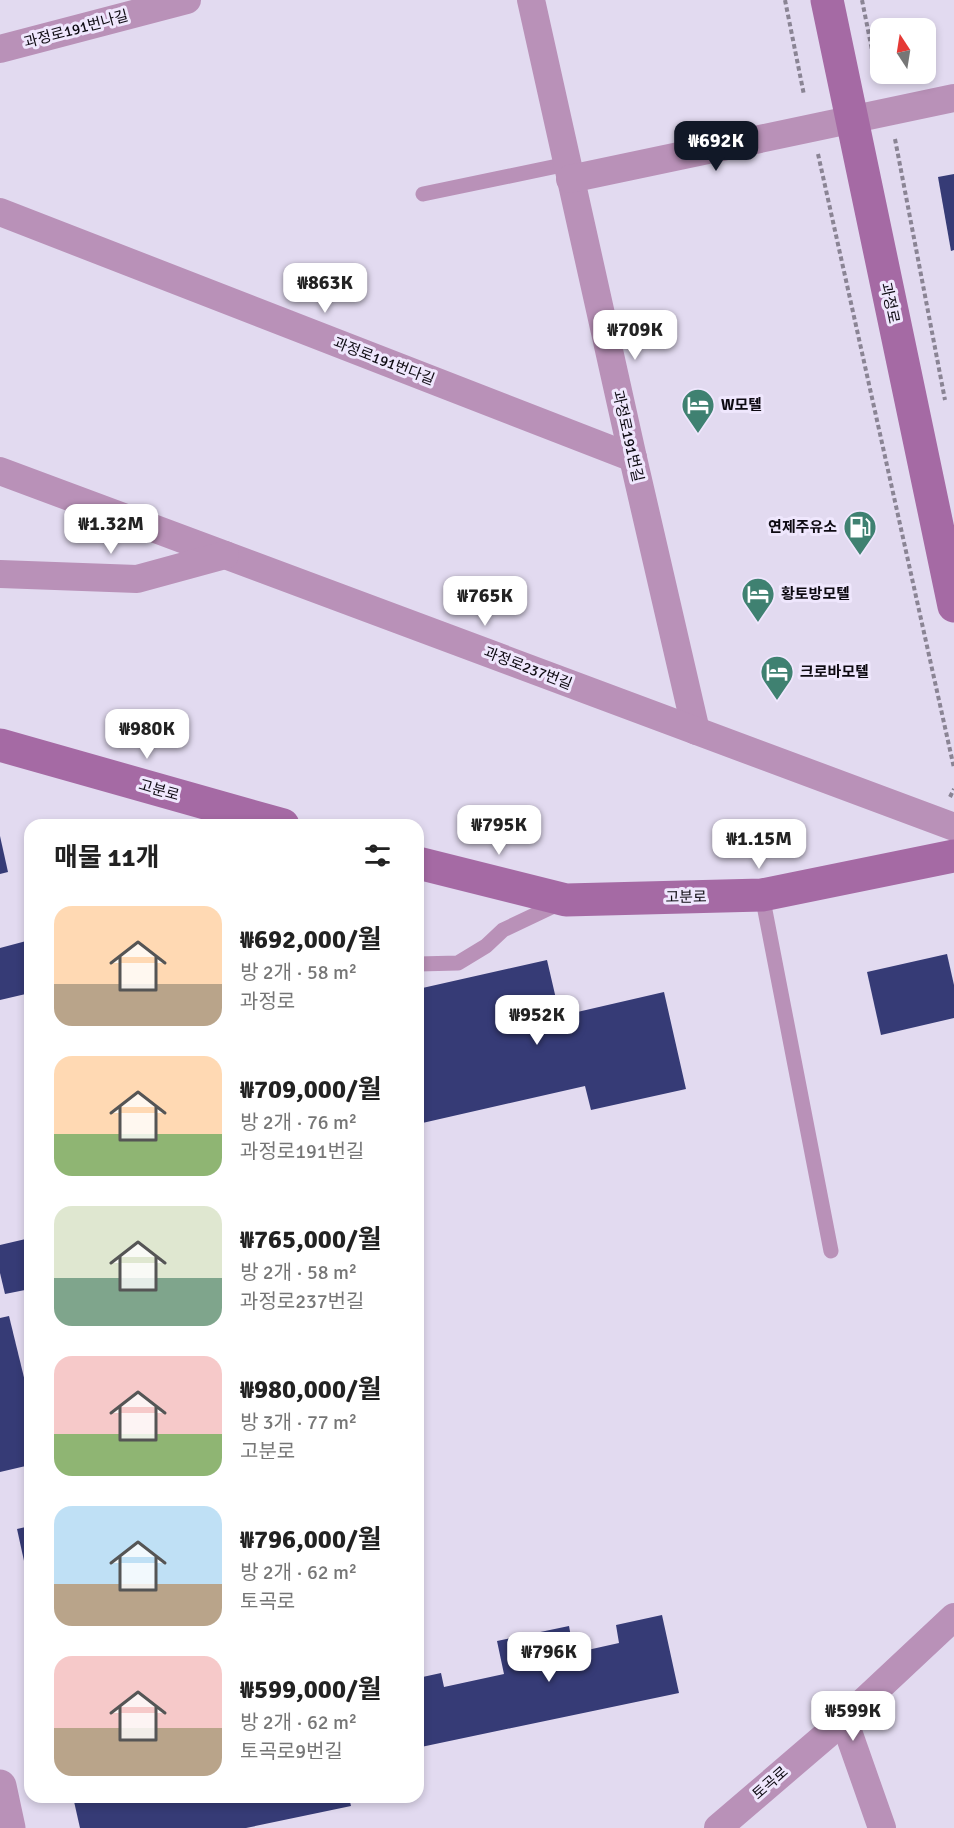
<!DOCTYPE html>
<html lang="ko">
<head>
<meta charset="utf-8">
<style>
	:root { --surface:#fff; --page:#f6f6f6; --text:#222; --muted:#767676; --accent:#111827 }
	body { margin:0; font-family:Signika,"Noto Sans KR",sans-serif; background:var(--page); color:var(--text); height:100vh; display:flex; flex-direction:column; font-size:22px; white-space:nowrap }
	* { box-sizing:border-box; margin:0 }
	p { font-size:20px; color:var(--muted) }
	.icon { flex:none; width:33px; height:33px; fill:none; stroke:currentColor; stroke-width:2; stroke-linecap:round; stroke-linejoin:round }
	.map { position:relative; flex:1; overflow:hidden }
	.drawer { position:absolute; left:24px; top:819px; width:400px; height:984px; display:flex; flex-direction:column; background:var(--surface); border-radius:18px; box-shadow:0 3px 9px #0003 }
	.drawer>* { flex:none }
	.needle { width:39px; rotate:348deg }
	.buttons { position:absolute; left:870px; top:18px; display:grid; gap:12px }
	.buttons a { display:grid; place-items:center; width:66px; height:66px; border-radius:12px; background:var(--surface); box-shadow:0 3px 9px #0003; font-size:30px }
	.price { position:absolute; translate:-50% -51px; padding:0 14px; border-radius:12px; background:#fff; color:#222; font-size:20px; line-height:39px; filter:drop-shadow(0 2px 3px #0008) }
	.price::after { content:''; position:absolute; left:50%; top:36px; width:18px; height:14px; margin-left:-9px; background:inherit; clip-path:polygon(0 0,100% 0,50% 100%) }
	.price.selected { background:var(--accent); color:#fff }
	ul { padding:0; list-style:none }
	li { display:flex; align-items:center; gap:18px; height:150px; padding:0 30px }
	li span { display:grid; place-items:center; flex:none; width:168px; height:120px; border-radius:18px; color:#555 }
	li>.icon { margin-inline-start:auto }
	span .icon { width:72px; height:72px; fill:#fffc; stroke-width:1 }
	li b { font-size:26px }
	h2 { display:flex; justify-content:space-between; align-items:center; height:72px; padding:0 30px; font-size:26px }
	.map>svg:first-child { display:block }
</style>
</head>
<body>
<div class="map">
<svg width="954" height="1828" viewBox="0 0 954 1828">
	<rect width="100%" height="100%" fill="#e2daf0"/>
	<!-- building -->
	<g fill="#363b76">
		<path d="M954 174V250L951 251 938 177Z"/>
		<path d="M0 836 8 872 0 874Z"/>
		<path d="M30 940V993L0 1000V948Z"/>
		<path d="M947 954 954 985V1018L881 1035 867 972Z"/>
		<path d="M547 960 560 1016 664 992 686 1089 591 1110 585 1086 418 1124V989Z"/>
		<path d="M30 1238V1289L5 1294 0 1273V1245Z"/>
		<path d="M9 1316 30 1402V1465L0 1472V1318Z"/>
		<path d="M30 1526V1578L28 1579 17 1529Z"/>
		<path d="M662 1615 679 1693 421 1747 418 1737V1678L441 1673 444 1687 504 1674 497 1641 569 1626 574 1653 619 1643 616 1625Z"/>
		<path d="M73 1797H349L351 1806 246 1828H80Z"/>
	</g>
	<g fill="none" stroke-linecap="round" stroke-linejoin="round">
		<!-- path -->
		<g stroke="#8a8494" stroke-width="4" stroke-dasharray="4.5 3" stroke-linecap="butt">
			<path d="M785 0 804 95"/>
			<path d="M862 0 878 80"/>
			<path d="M895 139 945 400"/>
			<path d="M818 154 954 768"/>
			<path d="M950 797 954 789"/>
		</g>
		<!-- service -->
		<g stroke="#b991b8" stroke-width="15">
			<path d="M423 194 567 164"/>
			<path d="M762 895 831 1251"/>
			<path d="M418 964 458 963 486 946 503 930 560 903"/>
		</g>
		<!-- minor -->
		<g stroke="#b991b8" stroke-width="28">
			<path d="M531 0 633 458 696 731"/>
			<path d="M0 49 187 0"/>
			<path d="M570 179 954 98"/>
			<path d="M0 212 633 458"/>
			<path d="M0 471 954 827"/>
			<path d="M0 574 137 579 225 555"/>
			<path d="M844 1720 882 1828"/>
			<path d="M718 1828 844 1720 954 1617"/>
		</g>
		<!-- tertiary -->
		<path stroke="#b991b8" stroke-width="33" d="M0 1786 9 1828"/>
		<!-- secondary -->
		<g stroke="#a56aa4" stroke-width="33">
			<path d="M827 0 954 606"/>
			<path d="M0 745 283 825"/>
			<path d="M418 863 566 900 762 895 954 856"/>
		</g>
	</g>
	<!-- icons -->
	<defs>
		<symbol id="hotel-pin" viewBox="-11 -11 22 30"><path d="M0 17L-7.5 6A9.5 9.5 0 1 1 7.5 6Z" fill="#3f8171" stroke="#efe7fd"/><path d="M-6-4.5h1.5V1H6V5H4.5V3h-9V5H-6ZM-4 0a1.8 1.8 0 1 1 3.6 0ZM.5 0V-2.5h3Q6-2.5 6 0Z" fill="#fff"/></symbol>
		<symbol id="fuel-pin" viewBox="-11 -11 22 30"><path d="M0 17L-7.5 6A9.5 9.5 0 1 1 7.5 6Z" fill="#3f8171" stroke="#efe7fd"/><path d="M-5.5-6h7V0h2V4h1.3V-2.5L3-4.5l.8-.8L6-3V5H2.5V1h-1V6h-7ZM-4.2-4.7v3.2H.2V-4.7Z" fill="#fff"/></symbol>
	</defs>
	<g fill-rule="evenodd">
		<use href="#hotel-pin" x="679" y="386" width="38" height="52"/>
		<use href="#fuel-pin" x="841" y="508" width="38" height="52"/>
		<use href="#hotel-pin" x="739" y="575" width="38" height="52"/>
		<use href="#hotel-pin" x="758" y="653" width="38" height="52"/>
	</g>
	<g text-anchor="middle" stroke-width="6" stroke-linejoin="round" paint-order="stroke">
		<!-- street labels -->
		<g font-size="15" fill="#0d0a11" stroke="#efe7fd">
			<text transform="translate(76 29) rotate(-15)" y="5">과정로191번나길</text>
			<text transform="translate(890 303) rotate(78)" y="5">과정로</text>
			<text transform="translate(384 361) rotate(21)" y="5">과정로191번다길</text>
			<text transform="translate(628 436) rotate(77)" y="5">과정로191번길</text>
			<text transform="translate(528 668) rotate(21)" y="5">과정로237번길</text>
			<text transform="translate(159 790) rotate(16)" y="5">고분로</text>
			<text transform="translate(686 897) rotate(-1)" y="5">고분로</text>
			<text transform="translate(770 1783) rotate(-41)" y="5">토곡로</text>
		</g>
		<!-- poi labels -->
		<g font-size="15" font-weight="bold" fill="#0d0a11" stroke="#efe7fd" text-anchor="start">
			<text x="721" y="410">W모텔</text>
			<text x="837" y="532" text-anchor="end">연제주유소</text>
			<text x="781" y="599">황토방모텔</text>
			<text x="800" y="677">크로바모텔</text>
		</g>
	</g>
</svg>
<div class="buttons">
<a><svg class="needle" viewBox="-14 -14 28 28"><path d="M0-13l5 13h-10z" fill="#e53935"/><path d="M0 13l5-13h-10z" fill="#767676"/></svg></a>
</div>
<b class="price selected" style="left:716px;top:172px">₩692K</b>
<b class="price" style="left:325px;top:314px">₩863K</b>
<b class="price" style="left:635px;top:361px">₩709K</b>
<b class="price" style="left:111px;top:555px">₩1.32M</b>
<b class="price" style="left:485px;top:627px">₩765K</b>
<b class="price" style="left:147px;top:760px">₩980K</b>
<b class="price" style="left:499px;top:856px">₩795K</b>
<b class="price" style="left:759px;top:870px">₩1.15M</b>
<b class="price" style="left:537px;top:1046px">₩952K</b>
<b class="price" style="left:549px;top:1683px">₩796K</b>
<b class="price" style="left:853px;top:1742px">₩599K</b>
<section class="drawer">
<h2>매물 11개<svg class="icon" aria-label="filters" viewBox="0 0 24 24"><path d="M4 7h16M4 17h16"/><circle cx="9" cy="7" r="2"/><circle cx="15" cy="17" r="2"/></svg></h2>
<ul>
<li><span style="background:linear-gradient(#ffd9b3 65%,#b9a48a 0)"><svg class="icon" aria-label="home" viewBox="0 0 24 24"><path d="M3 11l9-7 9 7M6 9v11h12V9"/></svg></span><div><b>₩692,000/월</b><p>방 2개 · 58 m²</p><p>과정로</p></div></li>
<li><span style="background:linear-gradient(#ffd9b3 65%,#8fb573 0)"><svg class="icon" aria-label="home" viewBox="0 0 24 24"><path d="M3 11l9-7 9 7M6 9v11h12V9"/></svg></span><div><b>₩709,000/월</b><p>방 2개 · 76 m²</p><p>과정로191번길</p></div></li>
<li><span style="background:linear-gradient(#dfe7d0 60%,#7fa58c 0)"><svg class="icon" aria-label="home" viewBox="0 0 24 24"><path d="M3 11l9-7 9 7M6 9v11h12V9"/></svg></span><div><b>₩765,000/월</b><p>방 2개 · 58 m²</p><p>과정로237번길</p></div></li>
<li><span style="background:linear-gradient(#f6c9c9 65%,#8fb573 0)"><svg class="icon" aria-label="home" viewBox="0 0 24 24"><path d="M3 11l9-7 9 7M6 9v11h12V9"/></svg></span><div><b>₩980,000/월</b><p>방 3개 · 77 m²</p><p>고분로</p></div></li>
<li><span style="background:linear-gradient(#bfe0f5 65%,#b9a48a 0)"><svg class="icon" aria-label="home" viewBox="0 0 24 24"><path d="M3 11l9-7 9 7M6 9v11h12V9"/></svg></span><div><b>₩796,000/월</b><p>방 2개 · 62 m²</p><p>토곡로</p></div></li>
<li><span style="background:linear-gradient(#f6c9c9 60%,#b9a48a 0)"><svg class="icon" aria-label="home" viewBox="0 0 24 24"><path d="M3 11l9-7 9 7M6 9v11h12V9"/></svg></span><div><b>₩599,000/월</b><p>방 2개 · 62 m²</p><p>토곡로9번길</p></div></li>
</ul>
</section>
</div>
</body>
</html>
